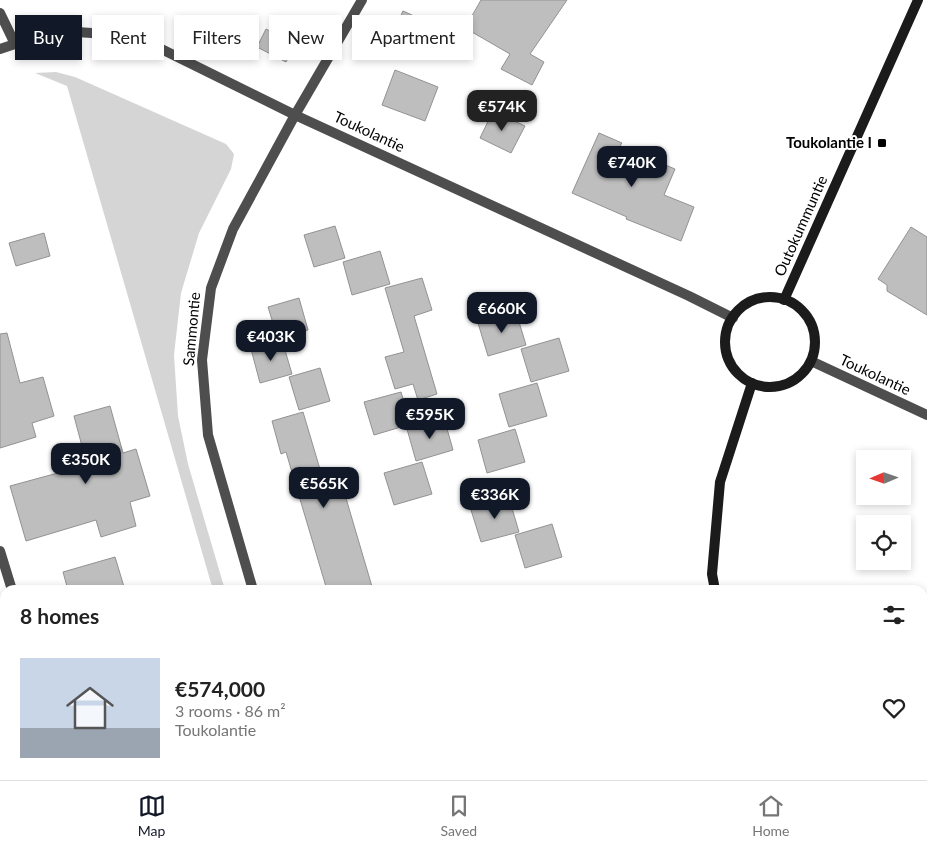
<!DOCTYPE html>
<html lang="en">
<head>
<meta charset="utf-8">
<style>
	:root { --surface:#fff; --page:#f2f2f2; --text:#222; --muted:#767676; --line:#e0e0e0; --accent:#111827 }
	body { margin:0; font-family:Lato,sans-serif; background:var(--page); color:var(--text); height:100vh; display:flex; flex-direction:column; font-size:19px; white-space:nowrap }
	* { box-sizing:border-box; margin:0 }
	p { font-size:16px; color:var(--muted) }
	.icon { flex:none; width:28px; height:28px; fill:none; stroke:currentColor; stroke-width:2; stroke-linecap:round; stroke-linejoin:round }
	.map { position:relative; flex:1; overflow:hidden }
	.panel { position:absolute; left:0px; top:585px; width:928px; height:195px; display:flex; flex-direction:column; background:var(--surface); border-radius:15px 15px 0 0; box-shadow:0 2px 8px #0003 }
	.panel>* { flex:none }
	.guide { position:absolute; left:15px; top:15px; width:500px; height:45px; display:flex; gap:10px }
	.needle { width:32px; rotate:268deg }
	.buttons { position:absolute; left:856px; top:450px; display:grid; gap:10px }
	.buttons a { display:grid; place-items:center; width:55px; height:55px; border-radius:0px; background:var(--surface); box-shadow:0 2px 8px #0003; font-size:25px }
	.price { position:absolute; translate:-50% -42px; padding:0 11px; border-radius:10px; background:var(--accent); color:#fff; font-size:16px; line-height:32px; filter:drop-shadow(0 1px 2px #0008) }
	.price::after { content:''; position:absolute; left:50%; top:30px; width:15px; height:11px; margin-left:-8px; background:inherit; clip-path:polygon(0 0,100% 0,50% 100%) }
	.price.active { background:#222; color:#fff }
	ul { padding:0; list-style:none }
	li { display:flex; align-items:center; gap:15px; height:125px; padding:0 20px }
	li+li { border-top:1px solid var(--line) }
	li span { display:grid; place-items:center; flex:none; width:140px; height:100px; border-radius:0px; color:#555 }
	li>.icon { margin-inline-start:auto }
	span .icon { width:60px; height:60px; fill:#fffc; stroke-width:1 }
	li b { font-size:21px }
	h2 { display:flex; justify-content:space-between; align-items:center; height:60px; padding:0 20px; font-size:21px }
	.tag { padding:0 18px; border-radius:0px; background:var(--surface); box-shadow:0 2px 8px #0003; font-size:18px; line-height:45px }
	.tag.active { background:var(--accent); color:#fff }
	.menu { display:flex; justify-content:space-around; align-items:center; height:70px; border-top:1px solid var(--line); background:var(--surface); font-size:14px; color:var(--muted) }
	.menu a { display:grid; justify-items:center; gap:2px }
	.menu .active { color:var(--accent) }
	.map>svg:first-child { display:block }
</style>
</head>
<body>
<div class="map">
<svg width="927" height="780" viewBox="0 0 927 780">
	<rect width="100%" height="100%" fill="#fff"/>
	<!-- green -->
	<g fill="#d5d5d5">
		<path d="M56 72 75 77 226 144 234 154 231 169 199 233 181 293 174 355 178 416 188 464 225 590H213L67 86 35 73Z"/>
		<path d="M24 775H280L282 780H7Z"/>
	</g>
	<!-- building -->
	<g fill="#bebebe" stroke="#929292">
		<path d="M481 0H567L530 54 544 62 532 85 501 69 510 54 465 28Z"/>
		<path d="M403 11 427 22 412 52 389 40Z"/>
		<path d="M266 29 295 44 286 62 257 47Z"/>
		<path d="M395 70 438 87 425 121 382 105Z"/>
		<path d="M493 111 525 126 511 153 480 138Z"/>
		<path d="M599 133 622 143 620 146 675 169 664 195 694 207 681 241 626 219 627 217 572 193Z"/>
		<path d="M335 226 345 258 314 267 304 235Z"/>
		<path d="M911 227 927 237V315L887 291V285L878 279Z"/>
		<path d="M44 233 50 256 16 266 9 243Z"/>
		<path d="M380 251 390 284 352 295 343 262Z"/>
		<path d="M422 278 432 310 414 316 437 394 418 400 413 384 395 389 385 357 404 352 385 288Z"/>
		<path d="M299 298 308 330 278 339 268 307Z"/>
		<path d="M516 312 526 345 488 356 478 323Z"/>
		<path d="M7 333 20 383 43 377 54 416 32 423 36 437 0 448V334Z"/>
		<path d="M559 338 569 371 531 382 521 349Z"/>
		<path d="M282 340 292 374 260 383 251 349Z"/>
		<path d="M320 368 330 401 299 410 289 377Z"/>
		<path d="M537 383 547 416 509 427 499 394Z"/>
		<path d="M401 392 411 424 374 435 364 402Z"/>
		<path d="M110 406 123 453 136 449 150 496 130 502 136 526 101 537 96 520 26 541 10 486 87 465 74 416Z"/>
		<path d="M303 412 322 476 338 471 373 590H327L286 452 281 454 272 421Z"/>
		<path d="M444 418 453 450 416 461 407 429Z"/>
		<path d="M515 429 525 462 487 473 478 440Z"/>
		<path d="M422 462 432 494 394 505 384 473Z"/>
		<path d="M509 498 519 532 481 542 471 510Z"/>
		<path d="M552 524 562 557 525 568 515 535Z"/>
		<path d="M115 557 125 590H68L63 572Z"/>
	</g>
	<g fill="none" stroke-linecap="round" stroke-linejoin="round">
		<!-- minor -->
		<g stroke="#4e4e4e" stroke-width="10">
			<path d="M0 13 15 44 77 32 135 36 295 115 689 296 733 318"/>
			<path d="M0 49 15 44"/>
			<path d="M811 361 927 415"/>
			<path d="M0 551 12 590"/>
			<path d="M253 590 208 435 202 360 211 288 233 229 295 115 362 0"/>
			<path d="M0 665 5 667"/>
			<path d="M308 775 309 780"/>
		</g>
		<!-- secondary -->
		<g stroke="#1b1b1b" stroke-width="10">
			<circle cx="770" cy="342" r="45"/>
			<path d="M784 300 918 0"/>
			<path d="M715 590 712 574 720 482 752 383"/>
			<path d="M786 775 789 780"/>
		</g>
	</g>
	<!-- markers -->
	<rect fill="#000" stroke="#fff" stroke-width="2" x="877" y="138" width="10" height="10" rx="2.5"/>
	<g text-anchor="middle" stroke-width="4" stroke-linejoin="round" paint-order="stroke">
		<!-- street labels -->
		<g font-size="15" fill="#000" stroke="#fff">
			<text transform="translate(369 132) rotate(25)" y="5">Toukolantie</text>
			<text transform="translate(801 226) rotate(-66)" y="5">Outokummuntie</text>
			<text transform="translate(192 329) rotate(-85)" y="5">Sammontie</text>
			<text transform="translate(875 375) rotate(25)" y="5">Toukolantie</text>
		</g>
		<!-- poi labels -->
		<g font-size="15" font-weight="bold" fill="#000" stroke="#fff" text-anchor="end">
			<text x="872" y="148">Toukolantie I</text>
		</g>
	</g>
</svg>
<div class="buttons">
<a><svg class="needle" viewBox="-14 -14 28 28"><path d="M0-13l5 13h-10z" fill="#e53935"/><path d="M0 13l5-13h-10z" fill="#767676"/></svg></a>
<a><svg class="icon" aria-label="locate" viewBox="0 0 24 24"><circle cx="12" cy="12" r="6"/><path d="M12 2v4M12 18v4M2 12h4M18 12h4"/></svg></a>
</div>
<b class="price active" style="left:502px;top:132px">€574K</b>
<b class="price" style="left:632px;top:188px">€740K</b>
<b class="price" style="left:502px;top:334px">€660K</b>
<b class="price" style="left:271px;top:362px">€403K</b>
<b class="price" style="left:430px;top:440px">€595K</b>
<b class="price" style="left:86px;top:485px">€350K</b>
<b class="price" style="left:324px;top:509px">€565K</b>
<b class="price" style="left:495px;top:520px">€336K</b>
<div class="guide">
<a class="tag active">Buy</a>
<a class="tag">Rent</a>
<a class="tag">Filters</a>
<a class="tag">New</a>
<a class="tag">Apartment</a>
</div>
<section class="panel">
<h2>8 homes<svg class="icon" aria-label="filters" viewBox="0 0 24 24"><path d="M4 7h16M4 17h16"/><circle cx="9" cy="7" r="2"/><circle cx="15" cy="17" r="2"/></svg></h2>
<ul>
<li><span style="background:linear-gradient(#c9d6e8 70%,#9aa5b1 0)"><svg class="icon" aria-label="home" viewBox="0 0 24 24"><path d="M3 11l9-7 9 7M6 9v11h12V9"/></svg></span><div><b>€574,000</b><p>3 rooms · 86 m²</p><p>Toukolantie</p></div><svg class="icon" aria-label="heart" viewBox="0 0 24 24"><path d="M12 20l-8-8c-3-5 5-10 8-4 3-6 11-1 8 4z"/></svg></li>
</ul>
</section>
</div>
<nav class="menu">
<a class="active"><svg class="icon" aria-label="map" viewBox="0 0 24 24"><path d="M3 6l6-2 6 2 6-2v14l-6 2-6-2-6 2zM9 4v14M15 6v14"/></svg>Map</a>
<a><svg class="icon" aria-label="saved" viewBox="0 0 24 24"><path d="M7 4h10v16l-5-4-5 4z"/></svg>Saved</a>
<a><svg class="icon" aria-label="home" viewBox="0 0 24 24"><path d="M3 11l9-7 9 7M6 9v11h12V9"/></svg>Home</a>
</nav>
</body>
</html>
